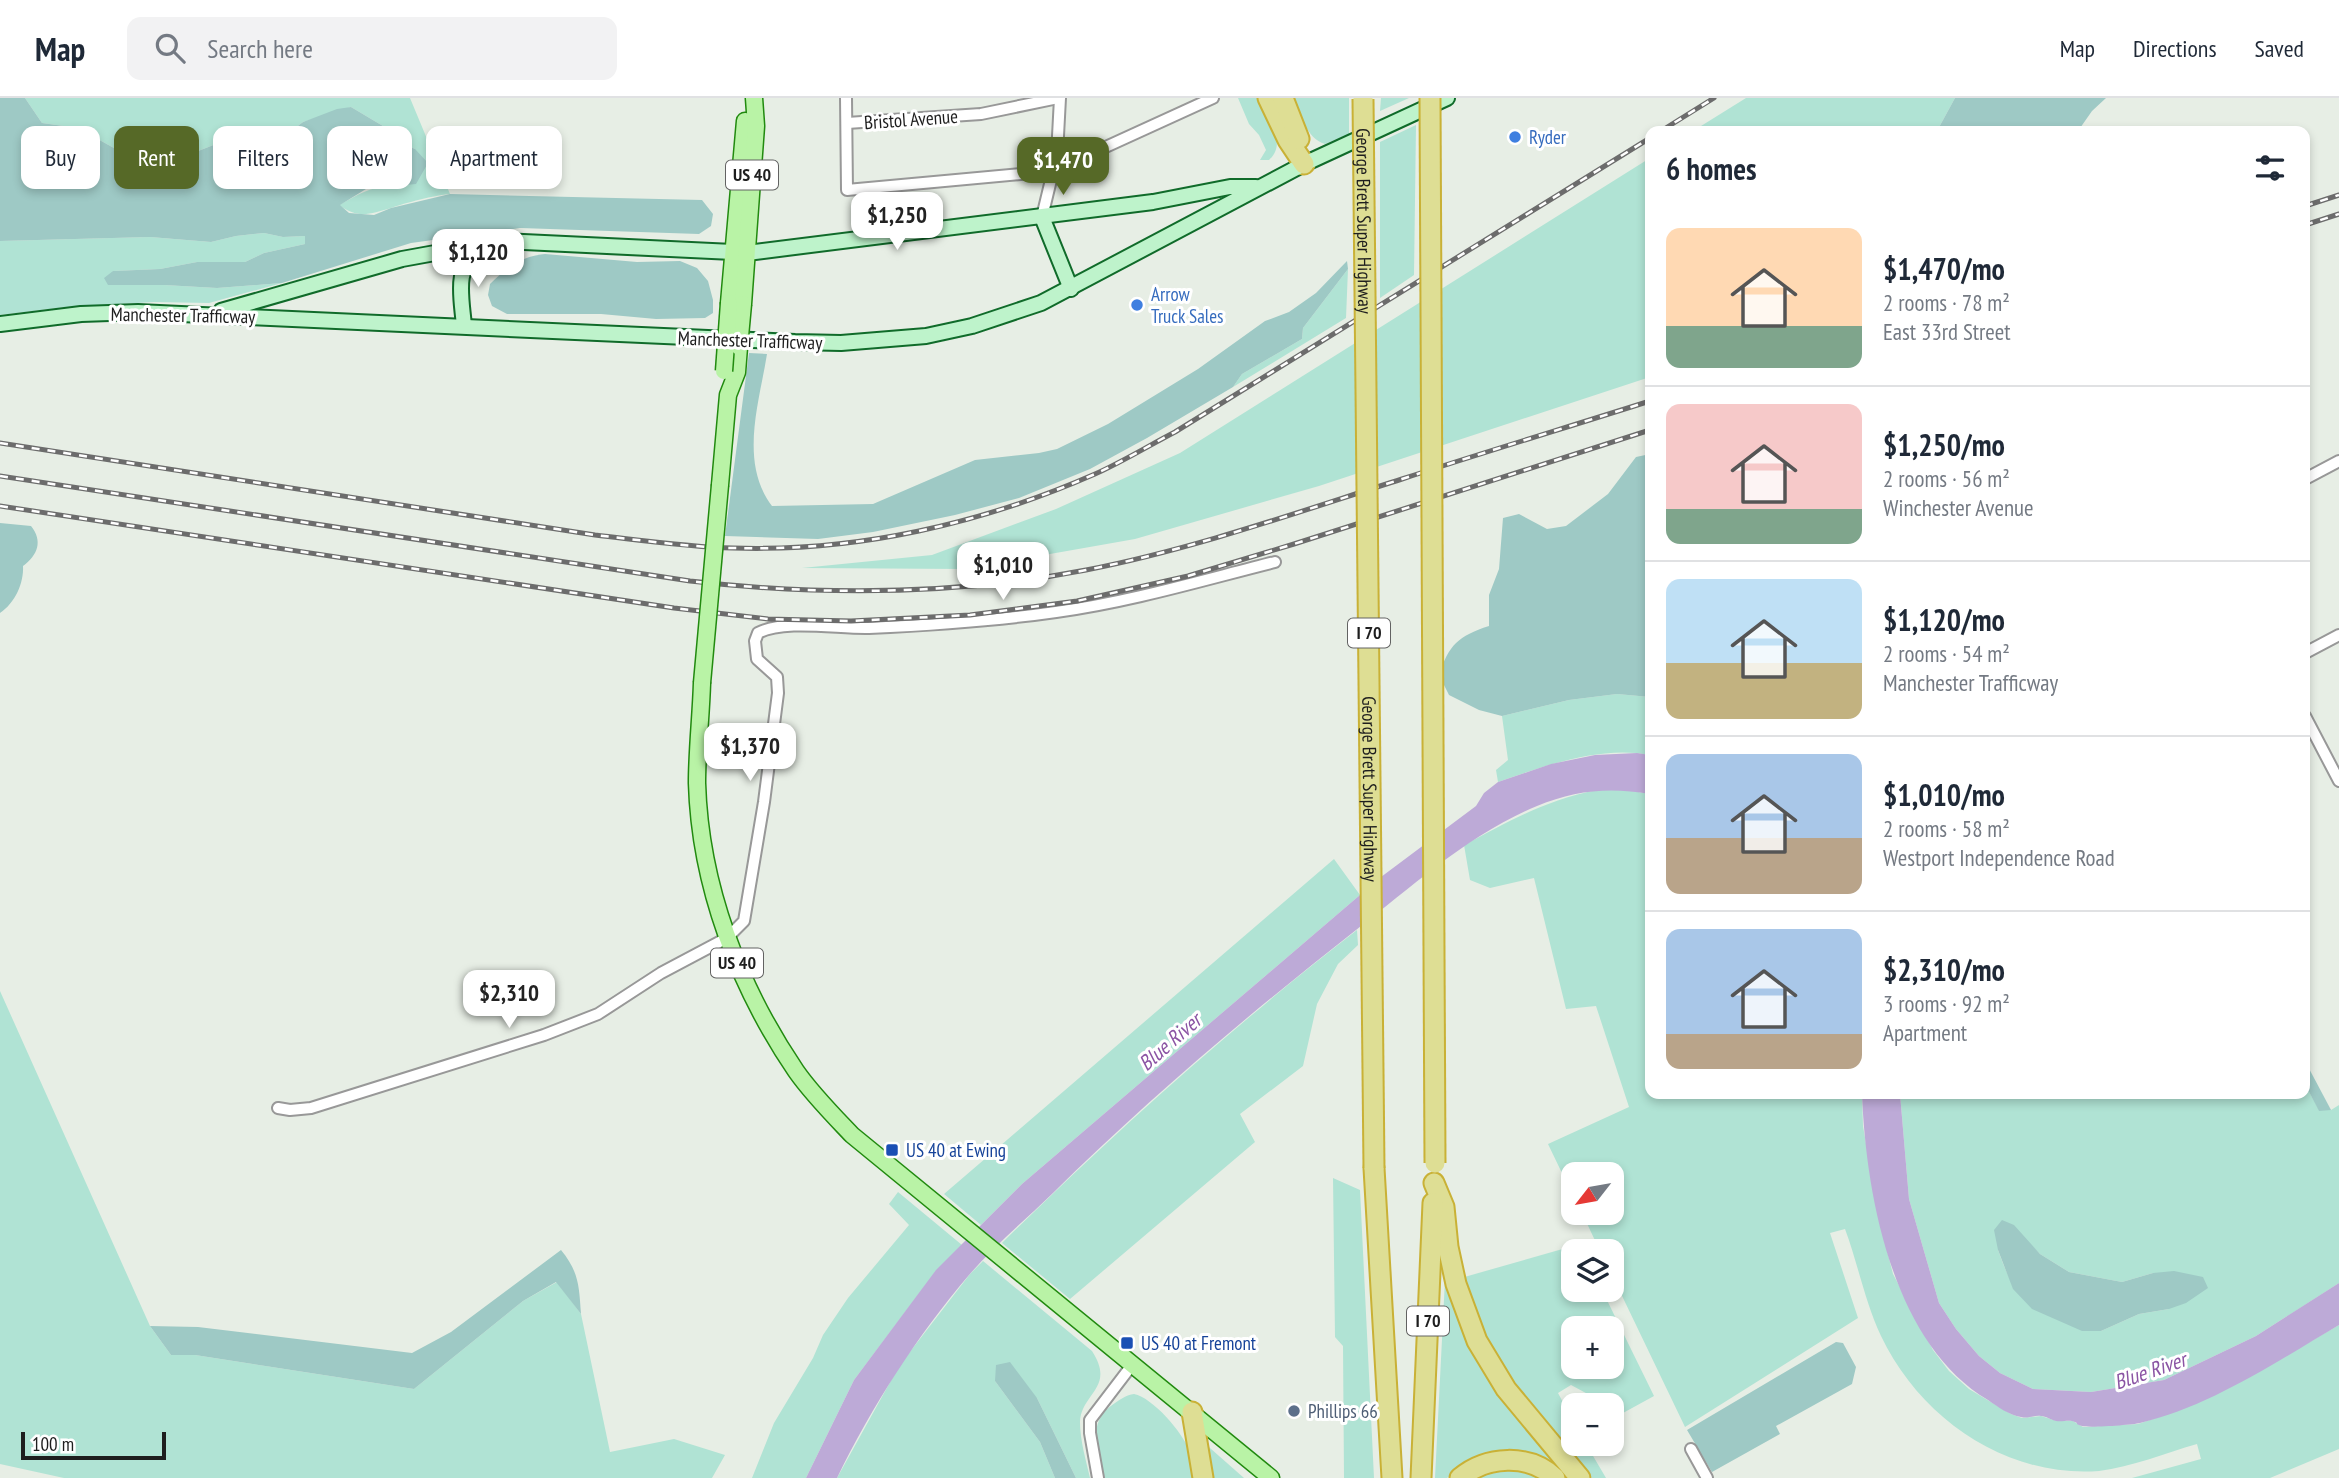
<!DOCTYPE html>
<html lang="en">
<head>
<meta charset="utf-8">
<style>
	:root { --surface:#fff; --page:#f2f2f3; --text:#1f2937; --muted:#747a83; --line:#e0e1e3; --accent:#566927 }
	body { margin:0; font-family:"PT Sans Narrow",sans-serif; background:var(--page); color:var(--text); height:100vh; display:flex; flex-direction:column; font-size:26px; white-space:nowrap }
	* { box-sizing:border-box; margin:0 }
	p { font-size:23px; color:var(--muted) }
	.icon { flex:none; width:38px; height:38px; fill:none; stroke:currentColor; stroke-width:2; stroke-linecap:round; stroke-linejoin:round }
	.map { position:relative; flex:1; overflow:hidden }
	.drawer { position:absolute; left:1645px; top:28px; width:665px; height:973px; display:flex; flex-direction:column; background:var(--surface); border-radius:14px; box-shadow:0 4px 10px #0003 }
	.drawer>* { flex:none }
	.top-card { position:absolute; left:21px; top:28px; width:665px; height:63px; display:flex; gap:14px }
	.needle { width:46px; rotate:239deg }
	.controls { position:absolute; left:1561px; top:1064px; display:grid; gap:14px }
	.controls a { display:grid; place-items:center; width:63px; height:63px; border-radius:14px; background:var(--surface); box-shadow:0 4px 10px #0003; font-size:35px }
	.scale { position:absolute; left:21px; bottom:18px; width:145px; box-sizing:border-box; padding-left:7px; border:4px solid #1e1e1e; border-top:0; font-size:19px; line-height:24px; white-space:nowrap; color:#1e1e1e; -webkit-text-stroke:5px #fff; paint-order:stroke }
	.price { position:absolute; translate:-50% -60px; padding:0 16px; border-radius:14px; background:#fff; color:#222; font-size:23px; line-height:46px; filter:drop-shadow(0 2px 4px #0008) }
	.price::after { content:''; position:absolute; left:50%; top:42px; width:21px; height:16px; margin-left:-10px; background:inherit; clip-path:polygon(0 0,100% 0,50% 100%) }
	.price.active { background:var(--accent); color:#fff }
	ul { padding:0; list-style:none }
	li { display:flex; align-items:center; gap:21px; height:175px; padding:0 21px }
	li+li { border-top:2px solid var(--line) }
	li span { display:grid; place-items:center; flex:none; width:196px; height:140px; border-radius:14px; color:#555 }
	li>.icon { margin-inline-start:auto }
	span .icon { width:84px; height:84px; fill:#fffc; stroke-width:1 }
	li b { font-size:30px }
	h2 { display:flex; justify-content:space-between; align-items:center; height:84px; padding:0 21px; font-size:30px }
	.tag { padding:0 24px; border-radius:14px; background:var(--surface); box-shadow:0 4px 10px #0003; font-size:24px; line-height:63px }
	.tag.active { background:var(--accent); color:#fff }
	header { display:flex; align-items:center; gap:42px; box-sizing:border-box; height:98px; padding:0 35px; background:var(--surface); border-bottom:2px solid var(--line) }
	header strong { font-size:33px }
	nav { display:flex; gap:38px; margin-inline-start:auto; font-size:24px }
	.search { width:490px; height:63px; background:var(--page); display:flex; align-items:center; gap:18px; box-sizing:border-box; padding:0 24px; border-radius:14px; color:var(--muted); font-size:26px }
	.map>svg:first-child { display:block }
</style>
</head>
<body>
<header>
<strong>Map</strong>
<div class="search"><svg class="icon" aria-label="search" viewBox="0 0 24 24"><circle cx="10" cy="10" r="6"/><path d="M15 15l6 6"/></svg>Search here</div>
<nav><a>Map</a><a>Directions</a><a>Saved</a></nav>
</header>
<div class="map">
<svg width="2339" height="1380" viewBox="0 0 2339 1380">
	<rect width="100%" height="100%" fill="#e7eee5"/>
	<!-- grass -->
	<g fill="#b0e3d4" fill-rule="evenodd">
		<path d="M25 0H410L450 96C435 97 405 105 391 110 370 116 358 121 339 107 362 95 372 86 399 89L415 51 399 44 388 31 351 9 303 24 282 40 258 44 236 42 216 46 183 59 139 64 78 30 42 25Z"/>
		<path d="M1238 0H1260C1268 19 1288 45 1269 62H1260L1266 52 1259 37 1249 26Z"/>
		<path d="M1293 0H1349V36L1325 46C1306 40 1301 17 1293 0Z"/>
		<path d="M1381 0H1409L1380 13Z"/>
		<path d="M1746 0H1955L1937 33H1693Z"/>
		<path d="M1416 27 1414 177 1380 200V44Z"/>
		<path d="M1650 60V279L1319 388 1135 441 964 471 802 470 932 457 1056 411 1180 355Z"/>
		<path d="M264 135 283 139 305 138V146L264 155 245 164H197L160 171 113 173 108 187H164L217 190 282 185 209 205 154 204 67 209 0 217V143L150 139 211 144 236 138Z"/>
		<path d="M1348 171 1346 220 1233 289 1242 276 1302 241 1303 230Z"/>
		<path d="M1617 596 1650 599V657C1600 647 1545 668 1498 684L1496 672 1508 662 1502 618 1569 602Z"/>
		<path d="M1597 692H1626L1650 696V996H1862L1863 1028 1878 1117 1893 1176 1933 1252 1949 1273 1969 1291 2011 1316 2022 1320 2041 1318 2057 1323H2073L2083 1329 2138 1326 2182 1311 2238 1285 2339 1227V1351L2270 1380H2132L2201 1361 2197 1346C2165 1355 2132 1369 2099 1373 2006 1380 1920 1320 1881 1238 1865 1204 1858 1166 1845 1131L1830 1135 1858 1220 1685 1329 1612 1177V1153H1600L1582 1115H1612V1076H1573V1098L1548 1046 1629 1009 1596 908 1566 911 1534 780 1490 790 1470 782 1464 747C1512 722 1543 703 1597 692Z"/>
		<path d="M1334 761 1360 797 1022 1086 981 1127 944 1096Z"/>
		<path d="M1357 832 1358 847 1338 866 1317 906 1303 968 1240 1016 1255 1044 1070 1201 1002 1145C1115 1034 1232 929 1357 832Z"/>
		<path d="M0 893 150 1228 171 1257H195L414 1291 523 1203 557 1184 581 1216 610 1354 674 1341 725 1357 712 1380H64L0 1366Z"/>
		<path d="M2305 986 2319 1012H2331L2339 1007V1185L2336 1187 2256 1238 2164 1282 2091 1294 2033 1291 2000 1275 1979 1258 1956 1231 1939 1205 1909 1101 1900 996H1958L1964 998 1967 996H2305ZM2028 1144 2040 1156 2069 1174 2122 1184 2153 1175 2169 1211 2139 1216 2101 1233C2039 1215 2021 1218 1998 1152Z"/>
		<path d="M1333 1080 1360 1092 1374 1380H1344L1343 1248 1335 1239Z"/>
		<path d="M898 1094 962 1147 936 1173 854 1282 806 1380H752L774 1325 813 1260 823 1237 848 1200 909 1127 889 1106Z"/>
		<path d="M1580 1146 1583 1153H1573V1192H1602L1654 1298 1623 1315 1571 1287 1558 1295 1573 1323V1346H1586L1606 1380H1592L1510 1286 1490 1250 1461 1180ZM1573 1230H1612V1269H1573Z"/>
		<path d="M1446 1162 1455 1199 1571 1380H1565L1561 1376 1464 1367 1447 1380H1435Z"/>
		<path d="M983 1163 1092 1253C1116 1290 1081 1295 1080 1324 1080 1342 1086 1363 1090 1380H1076L1037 1300 995 1283 1040 1344 1055 1380H837L899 1268 970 1176Z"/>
		<path d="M1134 1296C1153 1300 1182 1334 1189 1352 1192 1361 1194 1371 1197 1380H1104C1098 1352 1085 1324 1115 1305 1121 1301 1126 1297 1134 1296Z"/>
		<path d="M1202 1343 1244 1380H1211Z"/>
		<path d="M1523 1370 1545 1380H1468L1479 1374Z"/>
	</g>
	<!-- forest -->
	<g fill="#9ec9c5">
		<path d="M0 0H25L42 25 78 30 139 64 183 59 216 46 236 42 258 44 282 40 303 24 337 11 351 9 388 31 399 44 415 51 428 65 416 86 366 91 340 107 349 115 374 117 391 110 450 96 702 102 713 116 711 128 699 136 520 130 411 145 282 185 217 190 164 187H108L104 180 113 173 160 171 197 164H245L264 155 305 146V138L283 139 264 135 236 138 211 144 150 139 0 143Z"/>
		<path d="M1955 0H2106L2092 13 2078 33H1937Z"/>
		<path d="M545 156 637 164 680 163 697 170 708 183 713 202V215L705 220 656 221 601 216H507L492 208 488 197 490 186C506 170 521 158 545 156Z"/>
		<path d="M1347 163 1348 171 1303 230 1302 241 1242 276 1233 289 1147 340 1090 371 1019 400 955 417 873 434 818 441 725 438 749 255 767 256C759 306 739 364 772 408L873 406 975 362 1039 355 1057 351 1108 326 1198 271 1265 223 1289 214 1316 195Z"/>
		<path d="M1650 356V599L1617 596 1569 602 1502 618 1479 612 1449 597 1439 577C1449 547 1458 538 1489 528V497L1499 471 1503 420 1519 416 1547 431 1566 428 1608 396 1636 359Z"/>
		<path d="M0 425 31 428C43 443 38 457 23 468 24 485 15 505 0 515Z"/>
		<path d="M2305 963 2331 1012 2319 1013 2305 986Z"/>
		<path d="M2002 1122 2014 1127 2040 1156 2069 1174 2122 1184 2153 1175 2174 1173 2203 1179 2208 1190 2186 1205 2169 1211 2139 1216 2101 1233H2082L2032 1211 2013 1191 1998 1152 1994 1132Z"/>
		<path d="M561 1152C579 1174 579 1188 581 1216L556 1184 523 1203 414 1291 195 1257H171L150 1228 198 1229 412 1255 451 1234Z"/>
		<path d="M1836 1244 1843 1245 1856 1269 1852 1286 1776 1328 1780 1336 1712 1374 1687 1332Z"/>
		<path d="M1010 1264 1037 1300 1076 1380H1055L1040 1344 995 1283 996 1267Z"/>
	</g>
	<!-- water -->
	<g fill="#bdaad7">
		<path d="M1637 655 1650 657V696C1610 689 1575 692 1537 708 1469 736 1413 788 1356 832 1250 915 1147 1002 1052 1096 1024 1123 994 1148 969 1177 917 1238 872 1308 837 1380H806L854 1282 936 1172 1022 1086 1381 779 1476 708 1484 695 1498 684 1551 666 1595 657Z"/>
		<path d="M1862 996H1900L1909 1101 1939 1205 1956 1231 1979 1258 2000 1275 2033 1291 2091 1294 2164 1282 2256 1238 2339 1185V1227C2278 1263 2209 1309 2140 1325 2132 1327 2089 1330 2082 1328 2072 1325 2082 1326 2072 1323 2067 1322 2062 1324 2056 1323 2051 1322 2046 1318 2041 1318 2034 1317 2028 1321 2021 1319 2009 1317 1998 1309 1988 1302 1893 1246 1866 1098 1862 996Z"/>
	</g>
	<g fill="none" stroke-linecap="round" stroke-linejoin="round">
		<defs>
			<g id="minor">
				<path d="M846 0 847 92 1053 73 1213 0"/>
				<path d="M847 25 981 16 1058 0"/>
				<path d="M1042 119 1057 57 1060 0"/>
				<path d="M2305 381 2339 363"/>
				<path d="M2305 555 2339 537"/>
				<path d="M2305 618 2339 683"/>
				<path d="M278 1010 290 1012 311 1010 544 937 598 916 661 875 727 840 744 823 764 704 778 595 777 579 757 561 755 543 758 535C784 521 839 531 869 530 932 527 994 523 1056 514 1130 504 1203 482 1275 464"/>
				<path d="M1691 1351 1707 1380"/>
				<path d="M1098 1380 1090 1335V1322L1132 1267"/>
			</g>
			<g id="secondary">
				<path d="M1042 119 1071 191"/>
				<path d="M747 155 1153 104 1230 89H1256"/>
				<path d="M221 213 402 161 501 143 733 154"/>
				<path d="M0 226 81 216 138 214 795 244 841 245 926 238 972 228 1041 205 1304 66 1447 0"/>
				<path d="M464 228C461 194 454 173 480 147"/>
			</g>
			<g id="primary">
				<path d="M729 205 745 23"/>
				<path d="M743 206 756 28 754 0"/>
				<path d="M720 387 728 297 737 274 739 249"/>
				<path d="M702 585C701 618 697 652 697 685 700 788 739 889 796 973 812 996 833 1017 852 1037L1271 1380"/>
			</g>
			<g id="motorway">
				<path d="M1268 0 1288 42 1304 66"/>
				<path d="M1283 0 1299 41"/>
				<path d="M1374 1070 1392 1380"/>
				<path d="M1434 1085 1444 1109 1448 1149 1456 1186 1477 1243 1506 1291 1580 1380"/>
				<path d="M1192 1314 1203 1380"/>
				<path d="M1421 1380 1433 1105"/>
				<path d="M1460 1380C1486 1358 1529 1355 1555 1380"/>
			</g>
		</defs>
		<!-- minor casing -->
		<use href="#minor" stroke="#989898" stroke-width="14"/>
		<!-- secondary casing -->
		<use href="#secondary" stroke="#106b2a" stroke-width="18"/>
		<!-- primary casing -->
		<use href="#primary" stroke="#218a0f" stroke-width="19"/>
		<!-- motorway casing -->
		<use href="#motorway" stroke="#c9b136" stroke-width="23"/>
		<!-- minor -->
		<use href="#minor" stroke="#fff" stroke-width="10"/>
		<!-- secondary -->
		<use href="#secondary" stroke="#bef3cb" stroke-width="14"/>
		<!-- primary -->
		<use href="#primary" stroke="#b9f3a6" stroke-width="16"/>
		<!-- motorway -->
		<use href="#motorway" stroke="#dede94" stroke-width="19"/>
		<defs>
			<g id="rail">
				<path d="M1661 33 1714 0"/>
				<path d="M2305 108 2339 97"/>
				<path d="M2305 127 2339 116"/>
				<path d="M0 345 595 437C640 442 687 449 733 450 857 454 981 426 1095 376 1122 364 1148 348 1175 334L1650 40"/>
				<path d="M0 378 690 483C822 498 956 497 1086 472 1194 451 1298 414 1402 381 1485 354 1568 329 1650 303"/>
				<path d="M0 408 674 510 768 521 851 523 970 517 1077 503 1188 478 1294 446 1650 332"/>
			</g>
		</defs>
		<!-- rail casing -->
		<use href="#rail" stroke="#6c6c6c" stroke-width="5"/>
		<!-- rail -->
		<use href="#rail" stroke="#fff" stroke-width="2.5" stroke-dasharray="8" stroke-linecap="butt"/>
		<defs>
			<g id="primary-bridge">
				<path d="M739 249 743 206"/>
				<path d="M724 273 729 205"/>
				<path d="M702 585 720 387"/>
			</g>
			<g id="motorway-bridge">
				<path d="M1430 0 1435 1065"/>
				<path id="s1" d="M1363 1 1374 1070"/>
			</g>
		</defs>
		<!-- primary-bridge casing -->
		<use href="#primary-bridge" stroke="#218a0f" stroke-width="19" stroke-linecap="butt"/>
		<!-- motorway-bridge casing -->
		<use href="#motorway-bridge" stroke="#c9b136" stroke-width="23" stroke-linecap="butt"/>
		<!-- primary-bridge -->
		<use href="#primary-bridge" stroke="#b9f3a6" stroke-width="16"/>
		<!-- motorway-bridge -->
		<use href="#motorway-bridge" stroke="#dede94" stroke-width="19"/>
	</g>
	<!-- markers -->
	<g fill="#3f7fe0" stroke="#fff" stroke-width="2.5">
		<circle cx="1515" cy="39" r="7"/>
		<circle cx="1137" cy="207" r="7"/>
	</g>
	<g fill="#1a4fb4" stroke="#fff" stroke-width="2.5">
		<rect x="885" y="1045" width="14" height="14" rx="3.5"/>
		<rect x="1120" y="1238" width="14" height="14" rx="3.5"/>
	</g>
	<circle fill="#5c6f8a" stroke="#fff" stroke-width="2.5" cx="1294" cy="1313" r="7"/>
	<g text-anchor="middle" stroke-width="6" stroke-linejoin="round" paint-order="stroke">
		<!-- shield labels -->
		<g fill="#fff" stroke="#626262" stroke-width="2">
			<rect x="726" y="62.5" width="52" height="29" rx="5"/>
			<rect x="1348" y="520.5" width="42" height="29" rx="5"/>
			<rect x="711" y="850.5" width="52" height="29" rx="5"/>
			<rect x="1407" y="1208.5" width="42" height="29" rx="5"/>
		</g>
		<g font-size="18" font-weight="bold" fill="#1e1e1e">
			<text x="752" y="83">US 40</text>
			<text x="1369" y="541">I 70</text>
			<text x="737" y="871">US 40</text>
			<text x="1428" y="1229">I 70</text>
		</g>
		<!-- street labels -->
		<g font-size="19" fill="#1e1e1e" stroke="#fff">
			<text transform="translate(911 21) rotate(-4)" y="7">Bristol Avenue</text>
			<text dy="7" stroke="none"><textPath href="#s1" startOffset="122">George Brett Super Highway</textPath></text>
			<text transform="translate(183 217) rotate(1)" y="7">Manchester Trafficway</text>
			<text transform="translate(750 242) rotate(2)" y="7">Manchester Trafficway</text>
			<text dy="7" stroke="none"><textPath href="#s1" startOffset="690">George Brett Super Highway</textPath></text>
		</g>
		<!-- shop labels -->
		<g font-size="19" fill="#366cbe" stroke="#fff" text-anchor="start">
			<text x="1529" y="46">Ryder</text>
			<text x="1151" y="203">Arrow<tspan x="1151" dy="22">Truck Sales</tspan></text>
		</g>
		<!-- transit labels -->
		<g font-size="19" fill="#164399" stroke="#fff" text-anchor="start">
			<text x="906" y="1059">US 40 at Ewing</text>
			<text x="1141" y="1252">US 40 at Fremont</text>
		</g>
		<!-- service labels -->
		<g font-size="19" fill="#4e5e75" stroke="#fff" text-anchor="start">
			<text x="1308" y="1320">Phillips 66</text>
		</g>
		<!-- water labels -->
		<g font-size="21" font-style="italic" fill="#8b54a4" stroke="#fff">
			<text transform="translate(1170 944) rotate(-41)" y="7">Blue River</text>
			<text transform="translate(2150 1273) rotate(-19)" y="7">Blue River</text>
		</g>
	</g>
</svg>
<div class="controls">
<a><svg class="needle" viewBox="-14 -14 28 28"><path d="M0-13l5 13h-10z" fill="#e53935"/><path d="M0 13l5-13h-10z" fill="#747a83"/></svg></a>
<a><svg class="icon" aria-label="layers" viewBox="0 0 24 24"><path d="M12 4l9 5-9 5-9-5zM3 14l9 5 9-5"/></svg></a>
<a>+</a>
<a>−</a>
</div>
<div class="scale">100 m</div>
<b class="price active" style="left:1063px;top:99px">$1,470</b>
<b class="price" style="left:897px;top:154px">$1,250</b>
<b class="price" style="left:478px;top:191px">$1,120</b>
<b class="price" style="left:1003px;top:504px">$1,010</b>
<b class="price" style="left:750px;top:685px">$1,370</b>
<b class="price" style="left:509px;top:932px">$2,310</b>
<div class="top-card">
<a class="tag">Buy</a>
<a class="tag active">Rent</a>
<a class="tag">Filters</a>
<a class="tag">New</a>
<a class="tag">Apartment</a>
</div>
<section class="drawer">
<h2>6 homes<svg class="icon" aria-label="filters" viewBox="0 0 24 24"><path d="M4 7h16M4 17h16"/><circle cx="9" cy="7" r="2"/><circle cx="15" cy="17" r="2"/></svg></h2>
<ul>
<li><span style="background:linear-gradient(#ffd9b3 70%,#7fa58c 0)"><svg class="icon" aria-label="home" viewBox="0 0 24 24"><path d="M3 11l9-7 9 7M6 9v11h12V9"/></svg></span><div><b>$1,470/mo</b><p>2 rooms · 78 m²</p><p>East 33rd Street</p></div></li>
<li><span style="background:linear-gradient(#f6c9c9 75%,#7fa58c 0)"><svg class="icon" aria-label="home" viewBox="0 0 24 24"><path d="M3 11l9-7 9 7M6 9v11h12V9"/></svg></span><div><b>$1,250/mo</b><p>2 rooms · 56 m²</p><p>Winchester Avenue</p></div></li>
<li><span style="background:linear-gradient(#bfe0f5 60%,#c2b280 0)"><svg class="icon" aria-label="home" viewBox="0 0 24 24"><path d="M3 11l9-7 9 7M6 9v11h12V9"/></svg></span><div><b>$1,120/mo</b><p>2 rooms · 54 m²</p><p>Manchester Trafficway</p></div></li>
<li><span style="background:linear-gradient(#a9c7e8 60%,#b9a48a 0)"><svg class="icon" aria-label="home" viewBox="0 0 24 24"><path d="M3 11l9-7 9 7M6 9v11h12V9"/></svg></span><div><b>$1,010/mo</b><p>2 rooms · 58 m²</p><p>Westport Independence Road</p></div></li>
<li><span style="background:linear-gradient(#a9c7e8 75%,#b9a48a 0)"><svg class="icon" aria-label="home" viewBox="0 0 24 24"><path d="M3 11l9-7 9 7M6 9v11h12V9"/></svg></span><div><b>$2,310/mo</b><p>3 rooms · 92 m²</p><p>Apartment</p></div></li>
</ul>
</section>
</div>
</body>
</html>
